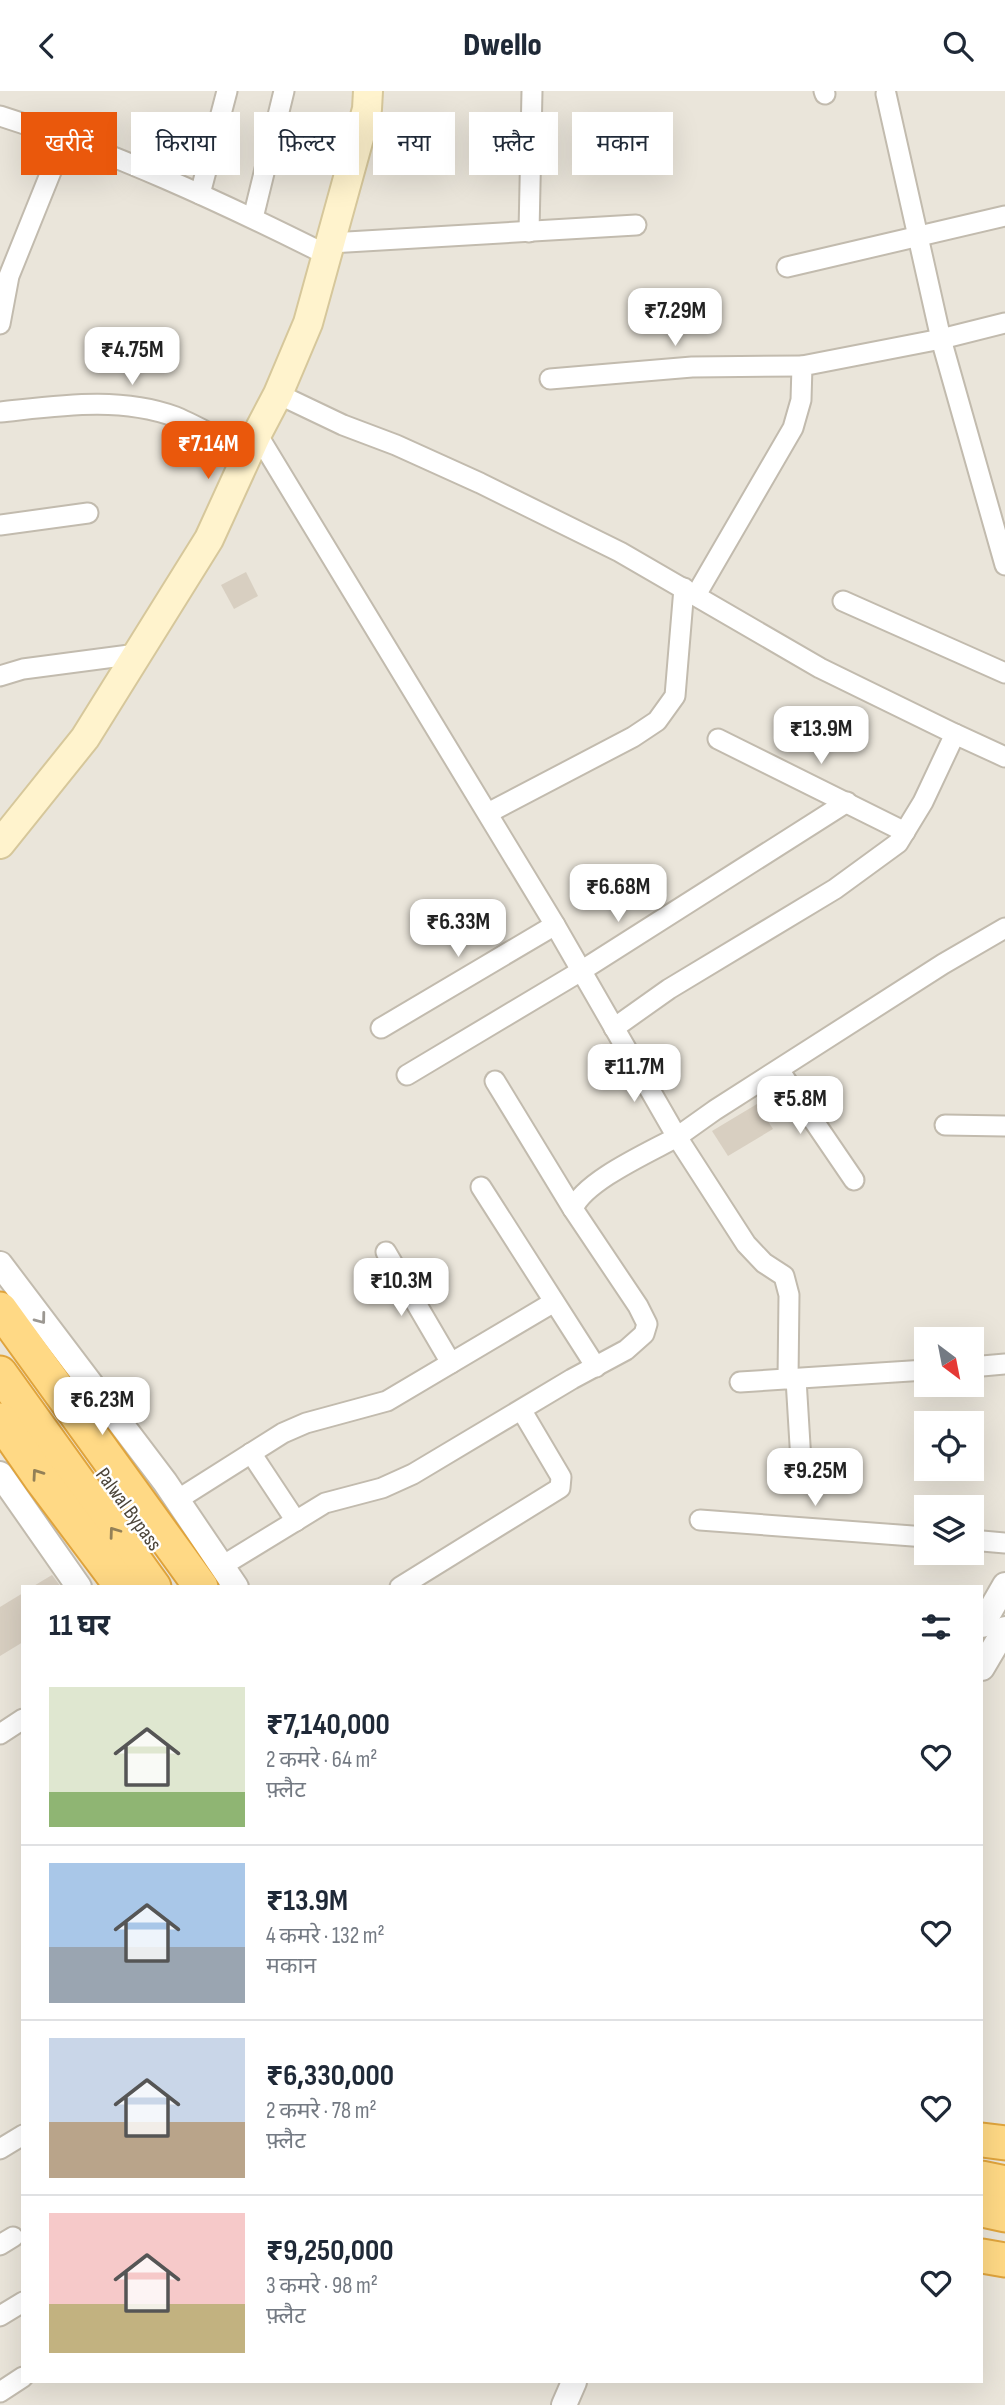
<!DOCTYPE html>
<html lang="hi">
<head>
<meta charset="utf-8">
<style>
	:root { --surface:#fff; --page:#f6f6f7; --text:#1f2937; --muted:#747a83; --line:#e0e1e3; --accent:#ea580c }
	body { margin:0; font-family:"Sofia Sans Condensed","Noto Sans Devanagari",sans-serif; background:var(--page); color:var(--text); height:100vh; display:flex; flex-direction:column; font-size:26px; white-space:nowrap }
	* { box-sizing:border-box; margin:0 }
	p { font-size:23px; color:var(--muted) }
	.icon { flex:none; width:38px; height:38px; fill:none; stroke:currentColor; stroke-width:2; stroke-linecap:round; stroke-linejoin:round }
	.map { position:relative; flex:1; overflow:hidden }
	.panel { position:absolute; left:21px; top:1494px; width:962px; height:798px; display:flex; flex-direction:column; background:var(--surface); border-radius:0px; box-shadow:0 7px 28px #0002 }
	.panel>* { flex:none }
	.guide { position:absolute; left:21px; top:21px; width:964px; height:63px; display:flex; gap:14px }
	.needle { width:46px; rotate:148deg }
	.tools { position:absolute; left:914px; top:1236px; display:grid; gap:14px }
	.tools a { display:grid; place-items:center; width:70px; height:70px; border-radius:0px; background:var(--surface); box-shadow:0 7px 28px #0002; font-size:35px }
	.price { position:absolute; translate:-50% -60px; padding:0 16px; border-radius:14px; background:#fff; color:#222; font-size:23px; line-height:46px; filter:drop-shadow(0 2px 4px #0008) }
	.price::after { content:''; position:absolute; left:50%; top:42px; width:21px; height:16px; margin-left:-10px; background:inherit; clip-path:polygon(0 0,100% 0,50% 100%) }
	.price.current { background:var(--accent); color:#fff }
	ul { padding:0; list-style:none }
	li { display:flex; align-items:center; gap:21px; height:175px; padding:0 28px }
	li+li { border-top:2px solid var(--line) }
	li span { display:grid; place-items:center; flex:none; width:196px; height:140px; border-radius:0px; color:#555 }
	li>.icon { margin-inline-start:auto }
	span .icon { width:84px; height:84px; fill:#fffc; stroke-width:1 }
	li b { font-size:30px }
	h2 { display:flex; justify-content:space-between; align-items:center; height:84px; padding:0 28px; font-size:30px }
	.pill { padding:0 24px; border-radius:0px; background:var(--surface); box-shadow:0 7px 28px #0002; font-size:24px; line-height:63px }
	.pill.current { background:var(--accent); color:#fff }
	header { display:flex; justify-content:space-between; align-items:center; height:91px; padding:0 28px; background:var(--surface); font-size:32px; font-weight:800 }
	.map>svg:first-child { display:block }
</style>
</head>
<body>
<header><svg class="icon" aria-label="back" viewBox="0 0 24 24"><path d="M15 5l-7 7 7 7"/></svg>Dwello<svg class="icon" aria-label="search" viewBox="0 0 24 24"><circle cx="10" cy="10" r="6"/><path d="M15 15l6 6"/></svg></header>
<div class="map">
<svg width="1005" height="2314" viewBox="0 0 1005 2314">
	<rect width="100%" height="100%" fill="#f6f3ec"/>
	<!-- residential -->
	<path fill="#eae5da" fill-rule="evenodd" d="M0 0H1005V2314H0ZM926 1248H971V1293H926ZM926 1332H971V1377H926ZM926 1416H971V1461H926ZM23 1496H982V2291H23Z"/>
	<!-- building -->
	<g fill="#d8cfc1">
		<path d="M246 481 258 505 234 518 221 494Z"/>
		<path d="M757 1013 773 1038 728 1065 712 1040Z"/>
		<path d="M52 1484 61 1496H32Z"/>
		<path d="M23 1502V1551L0 1565V1516Z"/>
	</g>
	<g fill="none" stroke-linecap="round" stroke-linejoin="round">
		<defs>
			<g id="minor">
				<path d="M824 0 825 3"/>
				<path d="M886 3 941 248 1005 474"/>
				<path d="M0 25C113 61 221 111 327 164"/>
				<path d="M200 103 227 0"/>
				<path d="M253 127 284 0"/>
				<path d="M529 141 532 0"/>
				<path d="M330 152 636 134"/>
				<path d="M787 176 1005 125"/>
				<path d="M0 233 9 185 65 46"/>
				<path d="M550 288 692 276 802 275"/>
				<path d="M278 303 343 334 396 354 480 392 620 461 820 577 955 643 923 711 898 752 835 798 669 898 614 937"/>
				<path d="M0 321C58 315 119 305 176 326 200 336 224 351 248 362"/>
				<path d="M0 434 88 422"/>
				<path d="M696 504 793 337 801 309 802 275 941 248 1005 232"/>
				<path d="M843 510 1005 582"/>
				<path d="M0 585 23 578 137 563"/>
				<path d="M955 643 1005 666"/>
				<path d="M718 648 905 741"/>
				<path d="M488 722 633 646 657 630 675 605 684 497"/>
				<path d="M381 937 555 834"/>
				<path d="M779 979 854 1089"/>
				<path d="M407 984 581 880 847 711"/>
				<path d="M495 990 573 1118"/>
				<path d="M945 1034 1005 1035"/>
				<path d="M481 1096 596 1276"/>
				<path d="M386 1161 451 1272"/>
				<path d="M971 1276 1005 1273"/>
				<path d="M788 1288 789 1204 784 1185 764 1172 746 1153 677 1046 715 1019 943 873 1005 837"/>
				<path d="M796 1288 802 1387"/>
				<path d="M740 1291 926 1279"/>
				<path d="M251 1362 296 1430"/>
				<path d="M177 1409 283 1342 306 1332 387 1310 554 1211"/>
				<path d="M700 1429 926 1446"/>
				<path d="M971 1449 1005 1452"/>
				<path d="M222 1475 325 1412 382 1397 413 1383 572 1288 626 1259 644 1243 647 1233 638 1215 573 1118C584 1090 650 1061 677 1046L555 834 257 343"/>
				<path d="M400 1496 560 1397 561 1386 522 1320"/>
				<path d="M0 1643 23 1628"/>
				<path d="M0 2058 23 2044"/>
				<path d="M0 2154 13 2146"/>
				<path d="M0 2225 23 2211"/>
				<path d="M0 2301 23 2286"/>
			</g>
			<g id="tertiary">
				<path d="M0 1173 165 1391 236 1496"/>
				<path d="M0 1383 79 1496"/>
				<path d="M982 1534 1005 1494"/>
				<path d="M982 1577 1005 1538"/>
				<path d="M564 2314 574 2291"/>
			</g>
			<path id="secondary" d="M0 753 85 647 209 448 257 343 278 303 308 232 367 18 368 0"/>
			<g id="trunk">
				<path d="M0 1218 201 1496"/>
				<path d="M0 1282 154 1496"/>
				<path d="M0 1329 41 1388 122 1496"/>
				<path d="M982 2049 1005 2052"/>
				<path d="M982 2087 1005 2092"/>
				<path d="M982 2119 1005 2124"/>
				<path d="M982 2165 1005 2169"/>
			</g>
		</defs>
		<!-- minor casing -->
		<use href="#minor" stroke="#c2bbae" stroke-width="23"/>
		<!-- tertiary casing -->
		<use href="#tertiary" stroke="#c2bbae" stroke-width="28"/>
		<!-- secondary casing -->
		<use href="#secondary" stroke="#d6c79b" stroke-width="32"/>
		<!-- trunk casing -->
		<use href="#trunk" stroke="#e0a43c" stroke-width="37"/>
		<!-- minor -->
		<use href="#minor" stroke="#fff" stroke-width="19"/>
		<!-- tertiary -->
		<use href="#tertiary" stroke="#fff" stroke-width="24"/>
		<!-- secondary -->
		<use href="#secondary" stroke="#fff3cd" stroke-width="28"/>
		<!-- trunk -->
		<use href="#trunk" stroke="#ffd985" stroke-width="33"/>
	</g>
	<!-- one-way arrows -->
	<defs><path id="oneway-chevron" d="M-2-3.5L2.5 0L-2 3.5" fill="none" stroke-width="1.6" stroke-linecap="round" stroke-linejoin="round" transform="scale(1.75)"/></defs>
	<use stroke="#9c9892" href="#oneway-chevron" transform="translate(41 1228) rotate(53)"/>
	<g stroke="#938057">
		<use href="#oneway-chevron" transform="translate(37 1383) rotate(-125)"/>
		<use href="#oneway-chevron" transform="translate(114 1441) rotate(-126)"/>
	</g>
	<g text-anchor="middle" stroke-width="5" stroke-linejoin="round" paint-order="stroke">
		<!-- street labels -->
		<g font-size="21" fill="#4b4439" stroke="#fff">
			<text transform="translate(129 1418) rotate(54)" y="7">Palwal Bypass</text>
		</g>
	</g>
</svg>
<div class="tools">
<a><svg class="needle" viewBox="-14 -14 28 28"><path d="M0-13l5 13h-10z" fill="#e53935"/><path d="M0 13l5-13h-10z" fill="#747a83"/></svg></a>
<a><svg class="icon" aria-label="locate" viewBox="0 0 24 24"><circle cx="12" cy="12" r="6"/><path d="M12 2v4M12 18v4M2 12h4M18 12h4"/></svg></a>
<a><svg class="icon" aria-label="layers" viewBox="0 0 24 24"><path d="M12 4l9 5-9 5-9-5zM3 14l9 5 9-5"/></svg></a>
</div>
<b class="price" style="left:675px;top:257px">₹7.29M</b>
<b class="price" style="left:132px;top:296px">₹4.75M</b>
<b class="price current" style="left:208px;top:390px">₹7.14M</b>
<b class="price" style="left:821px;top:675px">₹13.9M</b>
<b class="price" style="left:618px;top:833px">₹6.68M</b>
<b class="price" style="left:458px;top:868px">₹6.33M</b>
<b class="price" style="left:634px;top:1013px">₹11.7M</b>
<b class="price" style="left:800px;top:1045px">₹5.8M</b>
<b class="price" style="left:401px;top:1227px">₹10.3M</b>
<b class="price" style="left:102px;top:1346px">₹6.23M</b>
<b class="price" style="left:815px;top:1417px">₹9.25M</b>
<div class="guide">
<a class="pill current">खरीदें</a>
<a class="pill">किराया</a>
<a class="pill">फ़िल्टर</a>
<a class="pill">नया</a>
<a class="pill">फ़्लैट</a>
<a class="pill">मकान</a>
</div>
<section class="panel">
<h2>11 घर<svg class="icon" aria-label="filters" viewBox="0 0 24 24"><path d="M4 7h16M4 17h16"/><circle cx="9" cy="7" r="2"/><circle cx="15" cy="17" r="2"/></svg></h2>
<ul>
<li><span style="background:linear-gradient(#dfe7d0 75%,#8fb573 0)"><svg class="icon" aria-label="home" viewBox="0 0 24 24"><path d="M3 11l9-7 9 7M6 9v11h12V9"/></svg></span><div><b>₹7,140,000</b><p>2 कमरे · 64 m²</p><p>फ़्लैट</p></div><svg class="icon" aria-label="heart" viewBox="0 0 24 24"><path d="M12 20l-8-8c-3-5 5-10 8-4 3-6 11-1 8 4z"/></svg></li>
<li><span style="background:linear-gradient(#a9c7e8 60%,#9aa5b1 0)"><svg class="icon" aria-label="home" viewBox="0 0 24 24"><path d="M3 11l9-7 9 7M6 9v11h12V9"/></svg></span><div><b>₹13.9M</b><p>4 कमरे · 132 m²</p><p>मकान</p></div><svg class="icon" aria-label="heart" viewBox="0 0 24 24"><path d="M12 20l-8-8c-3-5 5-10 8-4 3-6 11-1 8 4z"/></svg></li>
<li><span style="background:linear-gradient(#c9d6e8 60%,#b9a48a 0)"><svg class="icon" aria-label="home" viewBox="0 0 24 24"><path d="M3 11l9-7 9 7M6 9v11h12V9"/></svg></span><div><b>₹6,330,000</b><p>2 कमरे · 78 m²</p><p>फ़्लैट</p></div><svg class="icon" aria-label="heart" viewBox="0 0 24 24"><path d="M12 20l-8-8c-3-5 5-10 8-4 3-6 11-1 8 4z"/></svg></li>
<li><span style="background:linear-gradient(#f6c9c9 65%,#c2b280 0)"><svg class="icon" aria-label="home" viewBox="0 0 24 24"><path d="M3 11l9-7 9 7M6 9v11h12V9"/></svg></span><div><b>₹9,250,000</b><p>3 कमरे · 98 m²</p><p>फ़्लैट</p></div><svg class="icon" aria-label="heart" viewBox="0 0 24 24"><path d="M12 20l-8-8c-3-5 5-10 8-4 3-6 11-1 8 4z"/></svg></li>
</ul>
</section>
</div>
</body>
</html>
